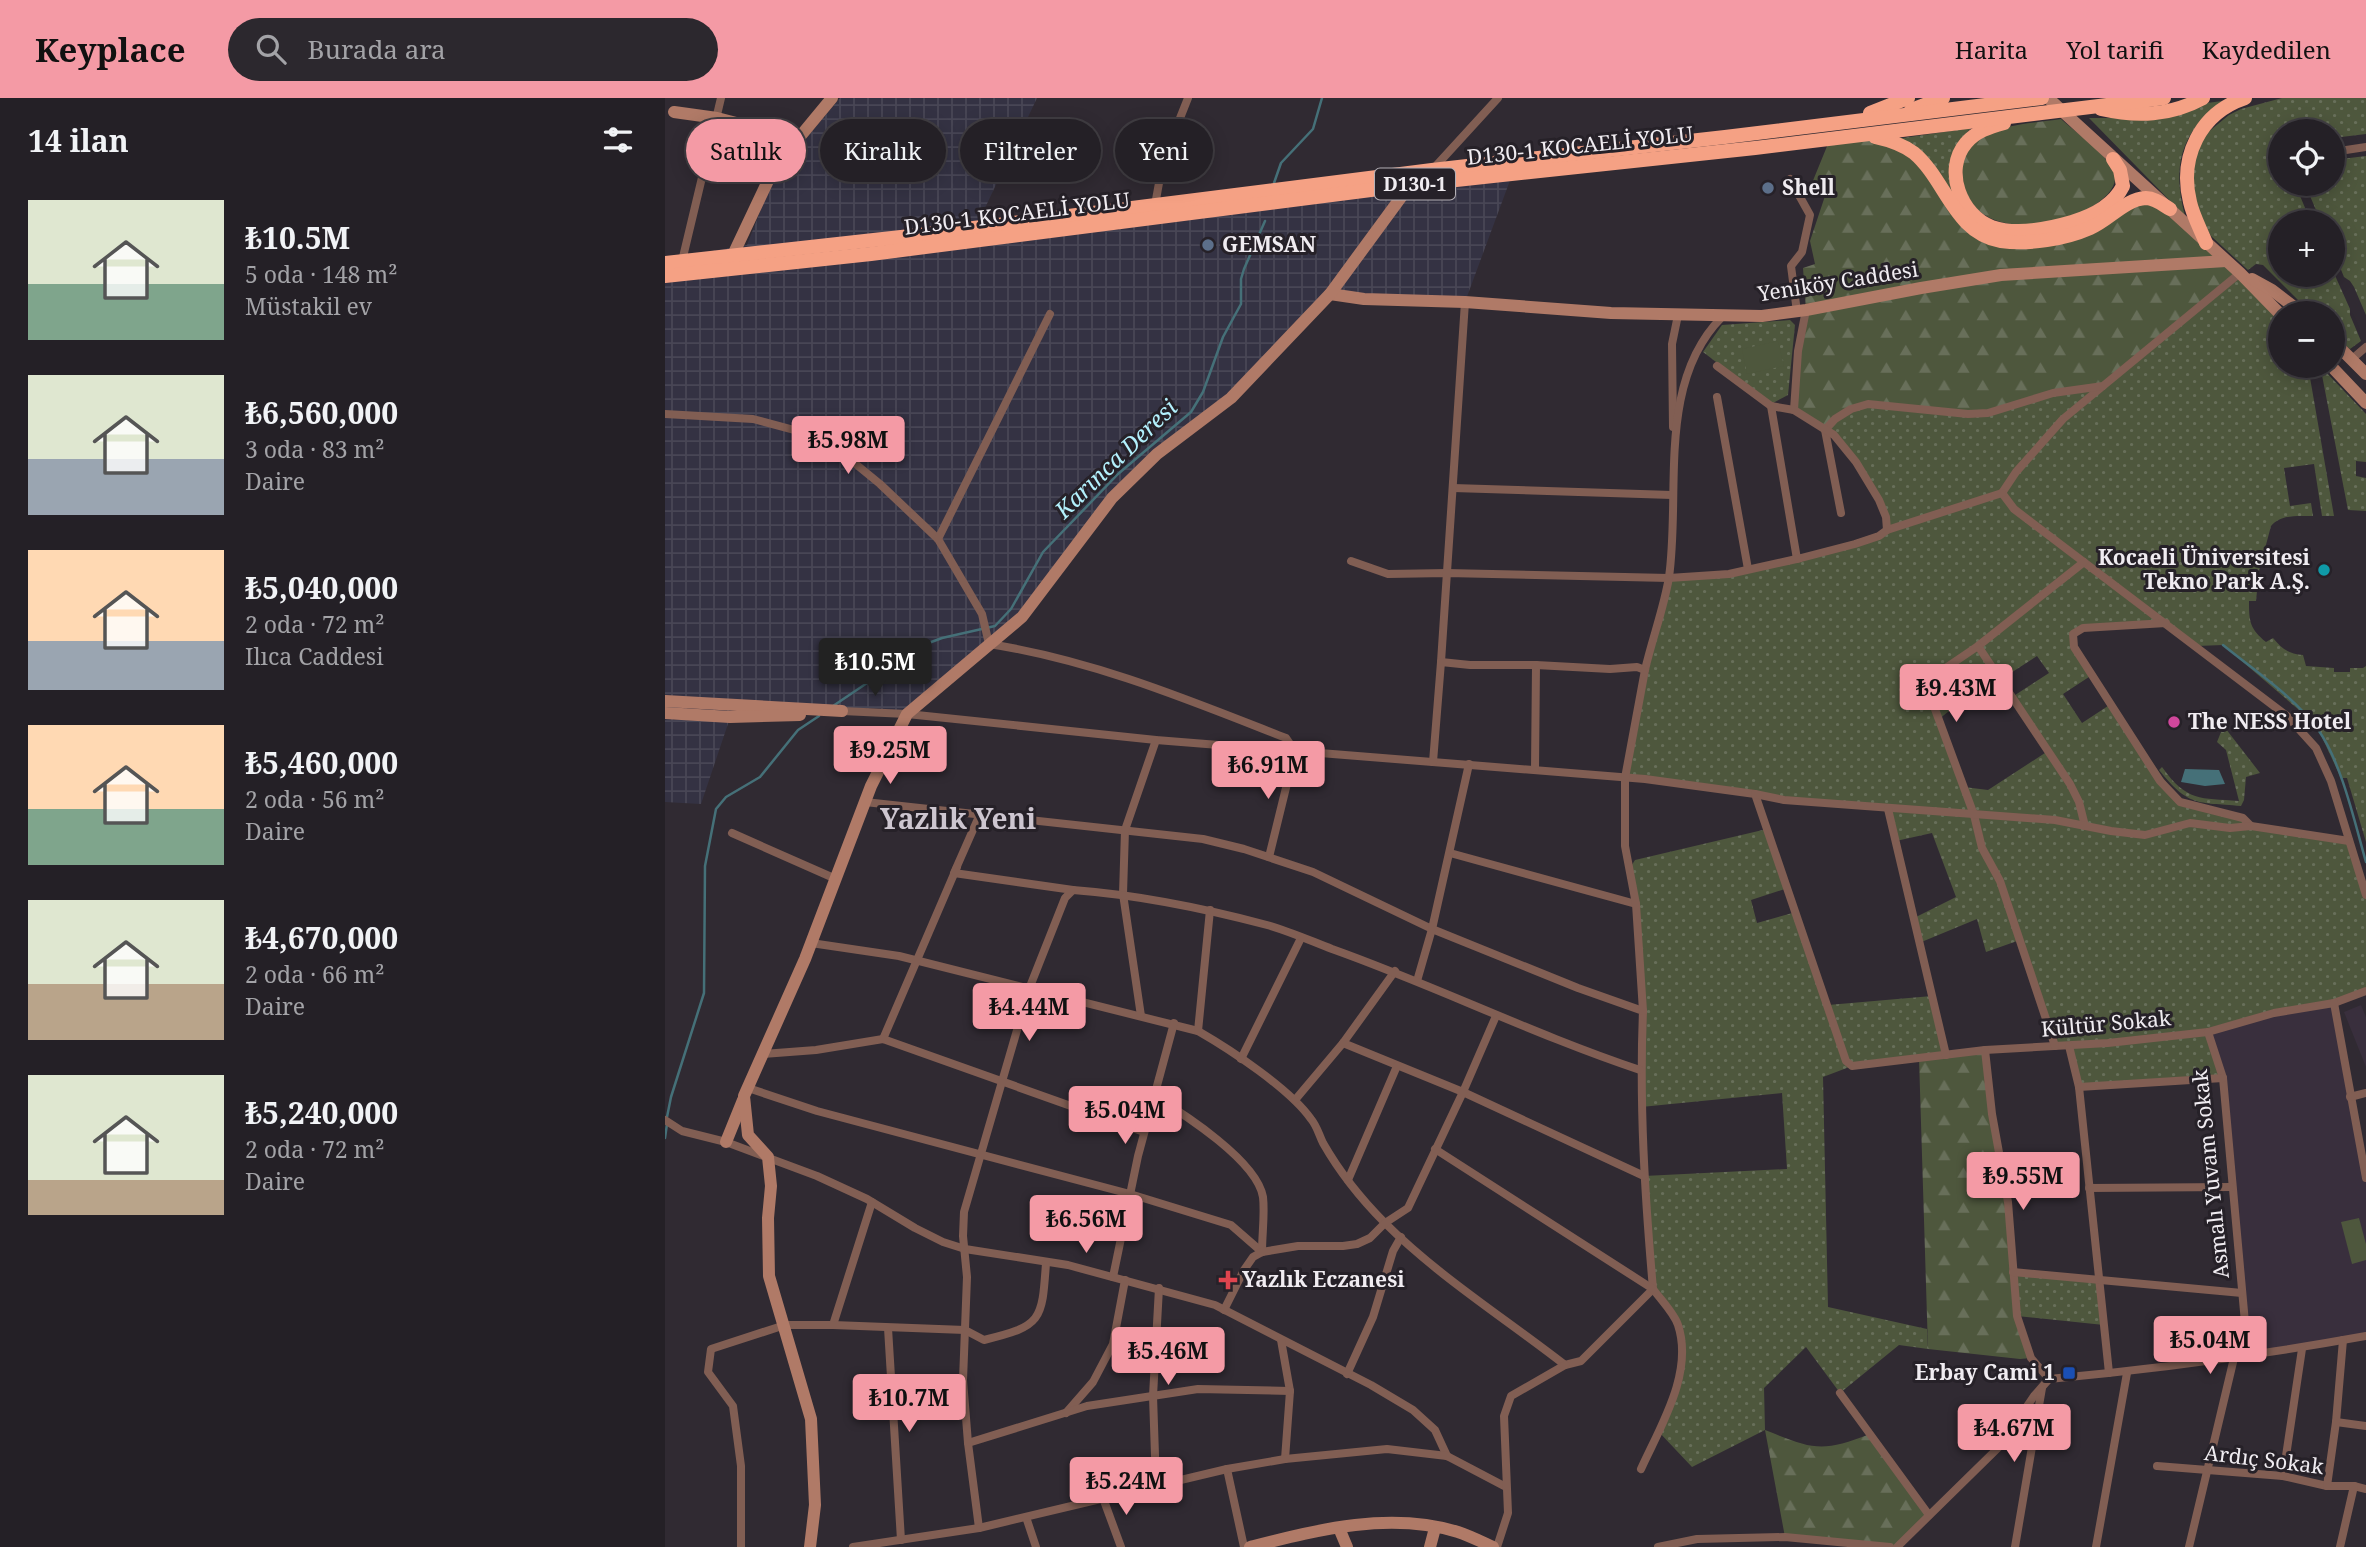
<!DOCTYPE html>
<html lang="tr">
<head>
<meta charset="utf-8">
<style>
	:root { --surface:#242026; --page:#2c282e; --text:#f1f3f6; --muted:#a3a3a7; --line:#413e43; --accent:#f49aa5 }
	body { margin:0; font-family:"Noto Serif",serif; background:var(--page); color:var(--text); height:100vh; display:flex; flex-direction:column; font-size:26px; white-space:nowrap }
	* { box-sizing:border-box; margin:0 }
	p { font-size:23px; color:var(--muted) }
	.icon { flex:none; width:38px; height:38px; fill:none; stroke:currentColor; stroke-width:2; stroke-linecap:round; stroke-linejoin:round }
	.map { position:relative; flex:1; overflow:hidden }
	.details { display:flex; flex-direction:column; background:var(--surface); width:665px }
	.details>* { flex:none }
	.hud { position:absolute; left:21px; top:21px; width:665px; height:63px; display:flex; gap:14px }
	.tools { position:absolute; left:1603px; top:21px; display:grid; gap:14px }
	.tools a { display:grid; place-items:center; width:77px; height:77px; border-radius:50%; background:var(--surface); box-shadow:0 4px 18px #0003,0 0 0 2px var(--line); font-size:35px }
	.price { position:absolute; translate:-50% -60px; padding:0 16px; border-radius:7px; background:var(--accent); color:#111; font-size:23px; line-height:46px; filter:drop-shadow(0 2px 4px #0008) }
	.price::after { content:''; position:absolute; left:50%; top:42px; width:21px; height:16px; margin-left:-10px; background:inherit; clip-path:polygon(0 0,100% 0,50% 100%) }
	.price.selected { background:#222; color:#fff }
	ul { padding:0; list-style:none }
	li { display:flex; align-items:center; gap:21px; height:175px; padding:0 28px }
	li span { display:grid; place-items:center; flex:none; width:196px; height:140px; border-radius:0px; color:#555 }
	li>.icon { margin-inline-start:auto }
	span .icon { width:84px; height:84px; fill:#fffc; stroke-width:1 }
	li b { font-size:30px }
	h2 { display:flex; justify-content:space-between; align-items:center; height:84px; padding:0 28px; font-size:30px }
	.pill { padding:0 24px; border-radius:32px; background:var(--surface); box-shadow:0 4px 18px #0003,0 0 0 2px var(--line); font-size:24px; line-height:63px }
	.pill.selected { background:var(--accent); color:#111 }
	header { display:flex; align-items:center; gap:42px; box-sizing:border-box; height:98px; padding:0 35px; background:var(--accent); color:#111 }
	header strong { font-size:33px }
	nav { display:flex; gap:38px; margin-inline-start:auto; font-size:24px }
	.search { width:490px; height:63px; background:var(--page); display:flex; align-items:center; gap:18px; box-sizing:border-box; padding:0 24px; border-radius:38px; color:var(--muted); font-size:26px }
	main { display:flex; flex:1; min-height:0 }
	.map>svg:first-child { display:block }
</style>
</head>
<body>
<header>
<strong>Keyplace</strong>
<div class="search"><svg class="icon" aria-label="search" viewBox="0 0 24 24"><circle cx="10" cy="10" r="6"/><path d="M15 15l6 6"/></svg>Burada ara</div>
<nav><a>Harita</a><a>Yol tarifi</a><a>Kaydedilen</a></nav>
</header>
<main>
<section class="details">
<h2>14 ilan<svg class="icon" aria-label="filters" viewBox="0 0 24 24"><path d="M4 7h16M4 17h16"/><circle cx="9" cy="7" r="2"/><circle cx="15" cy="17" r="2"/></svg></h2>
<ul>
<li><span style="background:linear-gradient(#dfe7d0 60%,#7fa58c 0)"><svg class="icon" aria-label="home" viewBox="0 0 24 24"><path d="M3 11l9-7 9 7M6 9v11h12V9"/></svg></span><div><b>₺10.5M</b><p>5 oda · 148 m²</p><p>Müstakil ev</p></div></li>
<li><span style="background:linear-gradient(#dfe7d0 60%,#9aa5b1 0)"><svg class="icon" aria-label="home" viewBox="0 0 24 24"><path d="M3 11l9-7 9 7M6 9v11h12V9"/></svg></span><div><b>₺6,560,000</b><p>3 oda · 83 m²</p><p>Daire</p></div></li>
<li><span style="background:linear-gradient(#ffd9b3 65%,#9aa5b1 0)"><svg class="icon" aria-label="home" viewBox="0 0 24 24"><path d="M3 11l9-7 9 7M6 9v11h12V9"/></svg></span><div><b>₺5,040,000</b><p>2 oda · 72 m²</p><p>Ilıca Caddesi</p></div></li>
<li><span style="background:linear-gradient(#ffd9b3 60%,#7fa58c 0)"><svg class="icon" aria-label="home" viewBox="0 0 24 24"><path d="M3 11l9-7 9 7M6 9v11h12V9"/></svg></span><div><b>₺5,460,000</b><p>2 oda · 56 m²</p><p>Daire</p></div></li>
<li><span style="background:linear-gradient(#dfe7d0 60%,#b9a48a 0)"><svg class="icon" aria-label="home" viewBox="0 0 24 24"><path d="M3 11l9-7 9 7M6 9v11h12V9"/></svg></span><div><b>₺4,670,000</b><p>2 oda · 66 m²</p><p>Daire</p></div></li>
<li><span style="background:linear-gradient(#dfe7d0 75%,#b9a48a 0)"><svg class="icon" aria-label="home" viewBox="0 0 24 24"><path d="M3 11l9-7 9 7M6 9v11h12V9"/></svg></span><div><b>₺5,240,000</b><p>2 oda · 72 m²</p><p>Daire</p></div></li>
</ul>
</section>
<div class="map">
<svg width="1701" height="1449" viewBox="0 0 1701 1449">
	<defs>
		<pattern id="industrial-grid" width="8" height="8" patternUnits="userSpaceOnUse" patternTransform="scale(1.75)"><rect width="8" height="8" fill="#343243"/><path d="M0 4h8M4 0v8" fill="none" stroke="#484655"/></pattern>
		<pattern id="grass-dots" width="8" height="8" patternUnits="userSpaceOnUse" patternTransform="scale(1.75)"><rect width="8" height="8" fill="#4e573d"/><path d="M2 2h.1M6 6h.1" fill="none" stroke="#686f5a" stroke-width="1.8" stroke-linecap="round"/></pattern>
		<pattern id="forest-firs" width="22" height="20" patternUnits="userSpaceOnUse" patternTransform="scale(1.75)"><rect width="22" height="20" fill="#4e573d"/><path d="M5 1l3.5 6h-7zM16 11l3.5 6h-7z" fill="#686f5a"/></pattern>
	</defs>
	<rect width="100%" height="100%" fill="#302a32"/>
	<!-- built -->
	<g fill="#392f3d">
		<path d="M1669 905 1701 1079V1239L1583 1258 1558 980 1543 934Z"/>
		<path d="M1696 907 1701 919V969L1679 914Z"/>
	</g>
	<!-- industrial -->
	<path fill="url(#industrial-grid)" d="M175 0H372L311 129 847 77 800 204 665 196 566 300 447 400 357 519 242 616 69 608 36 706 0 704V165L35 155 82 147 105 88 114 73Z"/>
	<!-- grass -->
	<g fill="url(#grass-dots)" fill-rule="evenodd">
		<path d="M1617 0H1701V36L1668 40V33H1615V86H1630L1646 124H1615V177H1668V173L1685 211V217L1696 243 1685 251 1668 237V215H1646L1598 167 1591 166 1583 172 1546 138 1529 107 1528 58 1542 35 1564 17 1576 11Z"/>
		<path d="M1557 3C1515 35 1507 68 1520 118L1424 20H1492L1535 6Z"/>
		<path d="M1306 30C1281 56 1288 68 1290 100L1231 41Z"/>
		<path d="M1701 58V217L1689 189 1685 183 1679 179 1668 152V124H1656L1640 86H1668V62Z"/>
		<path d="M1575 175 1615 216V268H1643L1669 418H1657L1649 366 1619 370 1625 408 1646 405 1648 418C1632 418 1617 416 1606 428L1594 473 1591 503H1584C1584 524 1585 531 1601 544L1608 540C1617 551 1624 556 1638 557L1641 568 1669 570V574H1685V570H1698L1701 568V744L1682 680H1676L1655 635 1641 618 1558 547 1532 548 1501 525 1418 530 1408 536 1409 549 1427 577 1398 596 1417 625 1446 606 1515 704 1578 720 1587 728 1684 743 1701 797V893L1544 934 1558 980 1414 989 1404 948H1390L1355 842 1321 854 1312 821 1254 845 1249 820 1291 799 1267 735 1231 743 1223 711 960 680 1004 480 1064 476 1136 460 1222 432C1221 397 1183 356 1160 332L1186 311ZM1372 558 1384 575 1347 599 1383 653 1323 692 1299 689 1274 621 1331 576 1335 582Z"/>
		<path d="M1125 222 1130 227 1123 297 1106 306 1038 254 1057 227Z"/>
		<path d="M1658 271 1701 316V364L1691 363V378L1701 380V413L1683 412 1656 272Z"/>
		<path d="M1554 622 1595 675 1581 679 1579 702 1576 708C1531 704 1524 709 1494 672L1497 669C1522 704 1535 700 1574 703L1561 652 1552 644 1556 634 1551 626Z"/>
		<path d="M1102 731 1123 790 1086 802 1092 825 1131 814 1163 907 1267 898 1281 957 1187 968 1158 979 1163 1209 1262 1231 1263 1251 1234 1247 1175 1295 1141 1249 1099 1290 1100 1332 1027 1369 993 1333 1013 1292V1226L988 1191 979 1078 1122 1071 1117 995 976 1009 978 913 965 770 970 762Z"/>
		<path d="M1348 1174 1434 1183 1439 1227 1352 1218Z"/>
	</g>
	<!-- forest -->
	<g fill="url(#forest-firs)">
		<path d="M1396 21C1409 33 1448 60 1450 78 1455 119 1298 167 1297 71 1296 27 1363 26 1396 21Z"/>
		<path d="M1165 41 1227 43 1334 143 1486 101 1575 175 1438 288 1417 291 1323 315 1203 306 1186 311 1160 332 1129 312 1141 212 1138 170 1150 166 1145 143 1164 86 1147 85Z"/>
		<path d="M1320 952 1343 1104 1352 1218 1366 1260 1355 1261 1263 1251 1254 960Z"/>
		<path d="M1100 1332C1148 1351 1156 1355 1205 1336L1264 1417 1232 1449 1120 1439Z"/>
	</g>
	<!-- pitch -->
	<g fill="#4e573d">
		<path d="M1113 243 1119 268 1082 276 1077 251Z"/>
		<path d="M1694 1120 1701 1146V1162L1687 1166 1676 1124Z"/>
	</g>
	<!-- water -->
	<path fill="#457078" d="M1520 671 1554 672 1560 686 1540 688 1516 684Z"/>
	<g fill="none" stroke-linecap="round" stroke-linejoin="round">
		<!-- stream -->
		<g stroke="#457078" stroke-width="2.5">
			<path d="M609 85 616 65 648 31 657 0"/>
			<path d="M1558 547C1590 573 1630 599 1654 633 1677 666 1690 726 1701 764"/>
			<path d="M168 608 208 581 228 562 245 552 277 540 330 528 346 511 378 454 453 376 526 314 538 294 558 239 576 206V181L579 171 600 123"/>
			<path d="M2 1019 6 999 39 895 40 768 51 711 61 699 95 679 133 632 154 618"/>
			<path d="M0 1040 2 1026"/>
		</g>
		<!-- street -->
		<g stroke="#815e53" stroke-width="8">
			<path d="M1668 54 1701 49"/>
			<path d="M769 70 833 0"/>
			<path d="M1125 81 1145 117 1137 154 1126 168 1132 214"/>
			<path d="M490 107 498 63 523 0"/>
			<path d="M18 159 56 0"/>
			<path d="M1687 261 1701 249"/>
			<path d="M1438 288 1398 321 1351 374 1337 395 1349 411 1622 618 1651 650 1666 683 1701 797"/>
			<path d="M1052 299 1083 471"/>
			<path d="M1106 308 1132 461"/>
			<path d="M1129 312 1133 253 1141 212"/>
			<path d="M0 316 88 321 159 340 215 386 273 441 317 516 324 546C428 562 524 602 621 640L630 653 980 681 1090 696 1181 963 1187 968 1320 952 1443 945 1543 934 1609 915 1669 905 1701 893"/>
			<path d="M1008 329 1007 246 1013 217"/>
			<path d="M1160 332 1170 321 1186 311 1203 306 1303 316 1323 315 1388 295 1438 288 1575 175"/>
			<path d="M1160 332 1176 415"/>
			<path d="M788 390 1007 397"/>
			<path d="M1222 432 1337 395"/>
			<path d="M273 441 385 216"/>
			<path d="M686 463 723 476 782 475 1004 480 1064 476 1136 460 1190 446 1214 438 1222 432 1221 419 1214 402 1191 364 1169 337 1129 312 1106 308 1052 268"/>
			<path d="M1419 464 1313 548 1405 686 1414 704 1420 728"/>
			<path d="M1501 525 1418 530 1408 536 1409 549 1495 683 1515 704 1578 720 1586 728"/>
			<path d="M1313 548 1260 584 1309 717 1317 750 1335 783 1390 948"/>
			<path d="M776 564 800 204"/>
			<path d="M177 613 242 616 491 642 630 653 604 759"/>
			<path d="M768 664 776 564 805 567H871"/>
			<path d="M870 671 871 567 945 571 972 569 980 572C987 541 999 510 1004 479 1016 395 991 285 1057 219"/>
			<path d="M1090 696 1119 702 1390 722 1446 733 1480 737 1525 725 1565 730 1586 728 1684 743"/>
			<path d="M1223 711 1281 957"/>
			<path d="M315 716 289 775 408 792"/>
			<path d="M67 735 171 781"/>
			<path d="M785 755 971 806"/>
			<path d="M146 845 234 858 533 933C566 952 625 991 646 1021 652 1028 654 1037 658 1045 674 1073 697 1102 720 1125 773 1178 841 1221 900 1267L916 1263 988 1191C980 1099 974 1007 978 913L913 890 767 831 648 774 579 751 538 741 200 704"/>
			<path d="M752 883 767 831 804 666"/>
			<path d="M1669 905 1701 1080"/>
			<path d="M978 913 971 806 960 748V680L980 572"/>
			<path d="M476 918 458 796 460 732 491 642"/>
			<path d="M533 933 545 812"/>
			<path d="M1543 934 1558 980 1583 1258"/>
			<path d="M218 941 292 769"/>
			<path d="M678 945 798 994 979 1078"/>
			<path d="M1404 948 1414 989 1444 1275"/>
			<path d="M1320 952 1327 1016 1343 1104 1352 1218 1366 1260 1384 1281"/>
			<path d="M98 956 151 952 218 941 479 1034"/>
			<path d="M576 961 636 840"/>
			<path d="M1414 989 1558 980"/>
			<path d="M83 990 152 1013 465 1096 566 1127 597 1154"/>
			<path d="M489 998C519 1016 592 1063 598 1099 600 1116 597 1136 597 1154"/>
			<path d="M1685 999 1701 995"/>
			<path d="M630 1002 678 945 730 873"/>
			<path d="M0 1022 17 1033 61 1044 152 1078 202 1101 250 1130 278 1144 300 1151 403 1167 550 1207 706 1287 748 1312 770 1332 782 1358"/>
			<path d="M770 1051 988 1191C996 1202 1009 1215 1013 1227 1029 1275 995 1329 976 1371"/>
			<path d="M683 1082 732 968"/>
			<path d="M1424 1090 1567 1089"/>
			<path d="M1348 1174 1577 1195"/>
			<path d="M448 1179 473 1058 509 925"/>
			<path d="M559 1212 579 1172 588 1159 597 1154 633 1148H678L692 1146 705 1140 720 1125 743 1110 798 994 831 918"/>
			<path d="M168 1227 207 1104"/>
			<path d="M223 1230 236 1442"/>
			<path d="M616 1242 625 1293 620 1361"/>
			<path d="M682 1276 708 1219 728 1153 736 1139"/>
			<path d="M1384 1281C1491 1271 1596 1257 1701 1238"/>
			<path d="M1175 1295 1264 1417"/>
			<path d="M401 1315 428 1284 448 1246 460 1182"/>
			<path d="M1671 1324 1701 1328"/>
			<path d="M303 1345 422 1308 533 1291 625 1293"/>
			<path d="M1492 1368 1618 1378 1662 1388H1689L1701 1391"/>
			<path d="M562 1371 579 1449"/>
			<path d="M1618 1378 1637 1251"/>
			<path d="M491 1387 488 1298 494 1190"/>
			<path d="M1662 1388 1671 1324 1678 1242"/>
			<path d="M438 1400 456 1449"/>
			<path d="M361 1419 371 1449"/>
			<path d="M314 1430 303 1345 298 1282 302 1179 298 1138 299 1114 364 891 400 800 408 792C474 797 538 810 602 827 624 833 646 843 667 851 771 888 870 937 975 972"/>
			<path d="M76 1449V1368L68 1308 43 1274 46 1251 120 1227H168L300 1232 319 1242C377 1228 377 1223 381 1165"/>
			<path d="M188 1449 314 1430 562 1371 620 1361 722 1351 782 1358 841 1389"/>
			<path d="M832 1449 843 1415 839 1318 846 1298 900 1267"/>
			<path d="M993 1449 1032 1441 1120 1439 1225 1449"/>
			<path d="M1232 1449 1335 1348 1369 1298 1384 1281"/>
			<path d="M1350 1449 1377 1290"/>
			<path d="M1431 1449 1462 1275"/>
			<path d="M1524 1449 1569 1260"/>
			<path d="M1675 1449 1689 1388"/>
		</g>
		<!-- secondary -->
		<g stroke="#b07a67" stroke-width="12">
			<path d="M1383 0 1575 175 1615 216"/>
			<path d="M9 14 52 20 133 41"/>
			<path d="M67 159 109 70 167 0"/>
			<path d="M1587 181 1607 192 1637 215"/>
			<path d="M665 196 699 201 800 204 946 215 1097 218 1141 212 1256 190 1336 177 1561 163"/>
			<path d="M1668 243 1701 276"/>
			<path d="M1666 268 1701 305"/>
			<path d="M0 603 177 613"/>
			<path d="M0 615 65 619 135 617"/>
			<path d="M61 1044 78 1002"/>
			<path d="M674 1430 682 1449"/>
			<path d="M145 1449 150 1407 146 1321 104 1178 103 1120 106 1088 103 1059 83 1037 79 998 140 861 206 688 242 616 357 519 447 400 492 356 566 300 665 196 745 87"/>
			<path d="M585 1449C652 1432 724 1413 793 1434 805 1438 817 1444 828 1449"/>
			<path d="M765 1449 770 1430"/>
		</g>
		<!-- highway -->
		<g stroke="#f5a184" stroke-width="14">
			<path d="M1436 11C1472 19 1505 18 1538 0"/>
			<path d="M1246 12 1278 0"/>
			<path d="M1205 15 1243 0"/>
			<path d="M1339 25C1325 29 1311 33 1301 45 1278 72 1296 118 1327 129 1352 138 1383 131 1407 124 1427 118 1448 108 1458 88L1455 72 1448 61"/>
			<path d="M1210 39C1224 42 1237 46 1249 55 1281 82 1289 135 1336 143 1364 147 1400 141 1425 130 1444 122 1460 101 1481 100 1490 100 1498 107 1505 111"/>
			<path d="M1541 145C1536 132 1528 118 1525 104 1514 59 1535 15 1580 0"/>
			<path d="M0 165 245 138 767 72 1060 39 1377 0"/>
			<path d="M0 178 206 156 745 87 1090 50 1499 0"/>
		</g>
	</g>
	<!-- markers -->
	<g fill="#5c6f8a" stroke="#262128" stroke-width="2.5">
		<circle cx="1103" cy="90" r="7"/>
		<circle cx="543" cy="147" r="7"/>
	</g>
	<circle fill="#0f9aa8" stroke="#262128" stroke-width="2.5" cx="1659" cy="472" r="7"/>
	<circle fill="#d1479c" stroke="#262128" stroke-width="2.5" cx="1509" cy="624" r="7"/>
	<path fill="#e0444e" stroke="#262128" stroke-width="2.5" d="M559.5 1171.5h7v7h7v7h-7v7h-7v-7h-7v-7h7z"/>
	<rect fill="#1a4fb4" stroke="#262128" stroke-width="2.5" x="1397" y="1268" width="14" height="14" rx="3.5"/>
	<g text-anchor="middle" stroke-width="6" stroke-linejoin="round" paint-order="stroke">
		<!-- shield labels -->
		<rect fill="#262128" stroke="#b3afb5" stroke-width="2" x="710" y="70.5" width="80" height="31" rx="5"/>
		<g font-size="19" font-weight="bold" fill="#f0ecf1">
			<text x="750" y="93">D130-1</text>
		</g>
		<!-- street labels -->
		<g font-size="21" fill="#f0ecf1" stroke="#262128">
			<text transform="translate(915 48) rotate(-6)" y="7">D130-1 KOCAELİ YOLU</text>
			<text transform="translate(352 116) rotate(-7)" y="7">D130-1 KOCAELİ YOLU</text>
			<text transform="translate(1173 184) rotate(-9)" y="7">Yeniköy Caddesi</text>
			<text transform="translate(1441 926) rotate(-5)" y="7">Kültür Sokak</text>
			<text transform="translate(1546 1076) rotate(-96)" y="7">Asmalı Yuvam Sokak</text>
			<text transform="translate(1599 1362) rotate(7)" y="7">Ardıç Sokak</text>
		</g>
		<!-- poi labels -->
		<g font-size="21" font-weight="bold" fill="#f0ecf1" stroke="#262128" text-anchor="start">
			<text x="1117" y="97">Shell</text>
			<text x="557" y="154">GEMSAN</text>
			<text x="1645" y="467" text-anchor="end">Kocaeli Üniversitesi<tspan x="1645" dy="24">Tekno Park A.Ş.</tspan></text>
			<text x="1523" y="631">The NESS Hotel</text>
			<text x="577" y="1189">Yazlık Eczanesi</text>
			<text x="1390" y="1282" text-anchor="end">Erbay Cami 1</text>
		</g>
		<!-- water labels -->
		<g font-size="23" font-style="italic" fill="#b3f0fc" stroke="#262128">
			<text transform="translate(451 361) rotate(-44)" y="8">Karınca Deresi</text>
		</g>
		<!-- district labels -->
		<g font-size="28" font-weight="bold" fill="#cdc6d0" stroke="#262128">
			<text x="293" y="731">Yazlık Yeni</text>
		</g>
	</g>
</svg>
<div class="tools">
<a><svg class="icon" aria-label="locate" viewBox="0 0 24 24"><circle cx="12" cy="12" r="6"/><path d="M12 2v4M12 18v4M2 12h4M18 12h4"/></svg></a>
<a>+</a>
<a>−</a>
</div>
<b class="price" style="left:183px;top:378px">₺5.98M</b>
<b class="price selected" style="left:210px;top:600px">₺10.5M</b>
<b class="price" style="left:1291px;top:626px">₺9.43M</b>
<b class="price" style="left:225px;top:688px">₺9.25M</b>
<b class="price" style="left:603px;top:703px">₺6.91M</b>
<b class="price" style="left:364px;top:945px">₺4.44M</b>
<b class="price" style="left:460px;top:1048px">₺5.04M</b>
<b class="price" style="left:1358px;top:1114px">₺9.55M</b>
<b class="price" style="left:421px;top:1157px">₺6.56M</b>
<b class="price" style="left:1545px;top:1278px">₺5.04M</b>
<b class="price" style="left:503px;top:1289px">₺5.46M</b>
<b class="price" style="left:244px;top:1336px">₺10.7M</b>
<b class="price" style="left:1349px;top:1366px">₺4.67M</b>
<b class="price" style="left:461px;top:1419px">₺5.24M</b>
<div class="hud">
<a class="pill selected">Satılık</a>
<a class="pill">Kiralık</a>
<a class="pill">Filtreler</a>
<a class="pill">Yeni</a>
</div>
</div>
</main>
</body>
</html>
